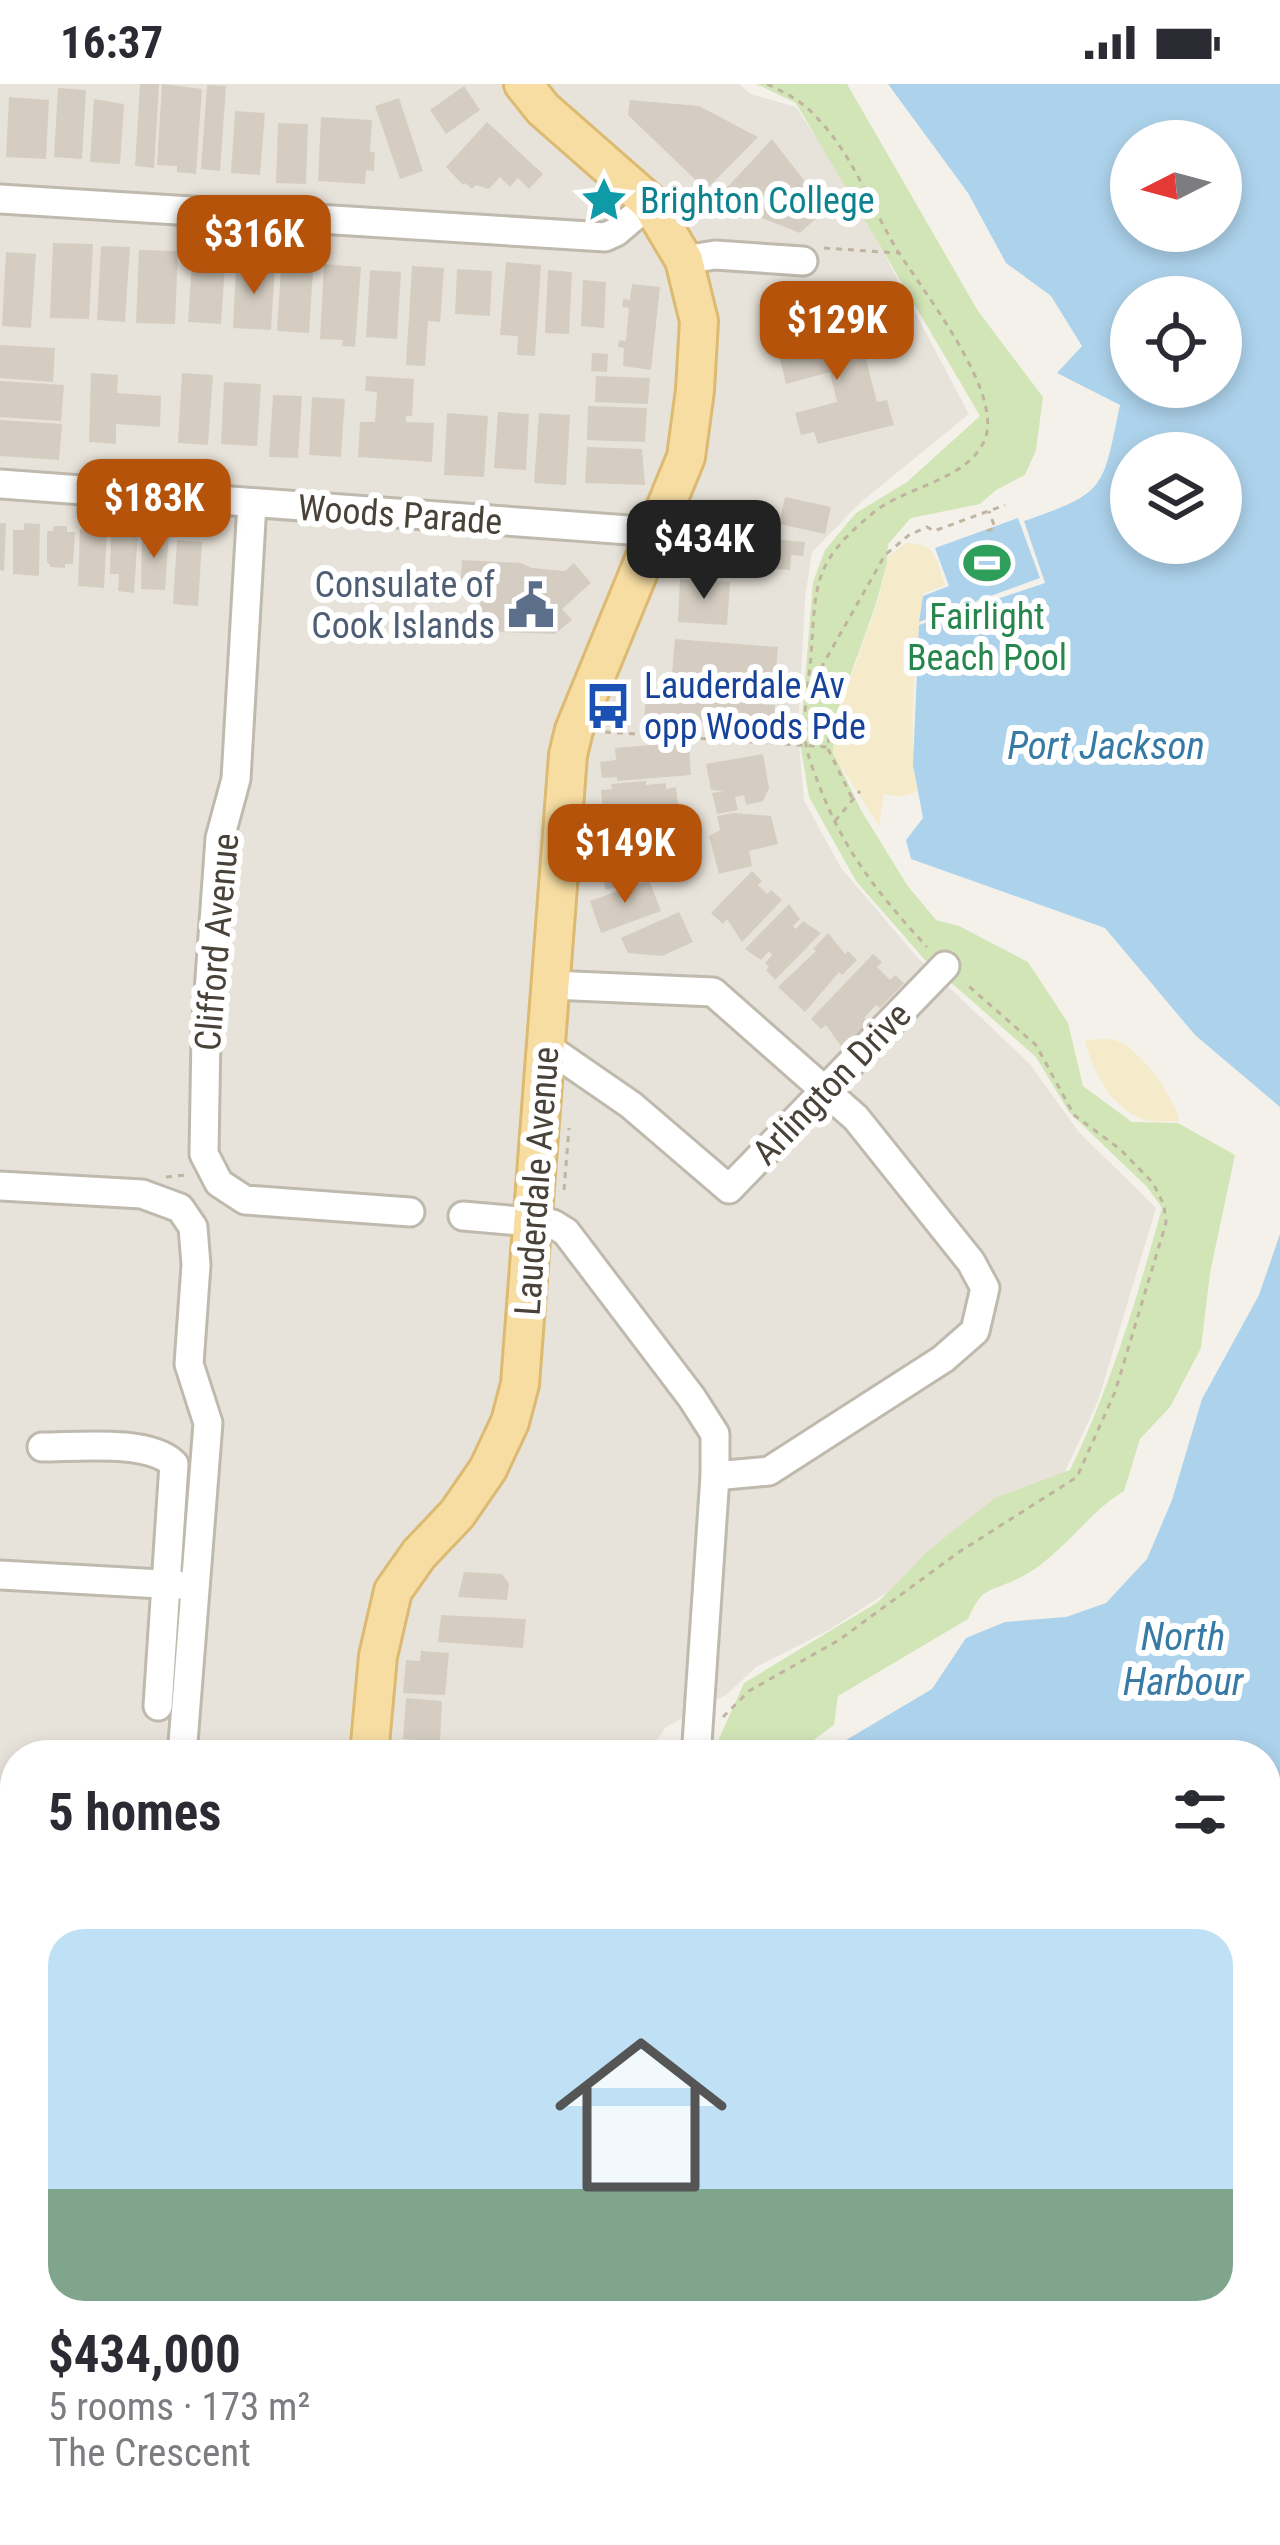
<!DOCTYPE html>
<html lang="en">
<head>
<meta charset="utf-8">
<style>
	:root { --surface:#fff; --page:#f2f2f3; --text:#2b2b33; --muted:#7c7c81; --accent:#b45309 }
	body { margin:0; font-family:"Roboto Condensed",sans-serif; background:var(--page); color:var(--text); height:100vh; display:flex; flex-direction:column; font-size:45px; white-space:nowrap }
	* { box-sizing:border-box; margin:0 }
	p { font-size:39px; color:var(--muted) }
	.icon { flex:none; width:66px; height:66px; fill:none; stroke:currentColor; stroke-width:2; stroke-linecap:round; stroke-linejoin:round }
	.map { position:relative; flex:1; overflow:hidden }
	.drawer { position:absolute; left:0px; top:1656px; width:1281px; height:807px; display:flex; flex-direction:column; background:var(--surface); border-radius:48px 48px 0 0; box-shadow:0 6px 18px #0003 }
	.drawer>* { flex:none }
	.needle { width:78px; rotate:264deg }
	.controls { position:absolute; left:1110px; top:36px; display:grid; gap:24px }
	.controls a { display:grid; place-items:center; width:132px; height:132px; border-radius:50%; background:var(--surface); box-shadow:0 6px 18px #0003; font-size:60px }
	.price { position:absolute; translate:-50% -102px; padding:0 27px; border-radius:24px; background:var(--accent); color:#fff; font-size:39px; line-height:78px; filter:drop-shadow(0 3px 6px #0008) }
	.price::after { content:''; position:absolute; left:50%; top:72px; width:36px; height:27px; margin-left:-18px; background:inherit; clip-path:polygon(0 0,100% 0,50% 100%) }
	.price.active { background:#222; color:#fff }
	ul { padding:0; list-style:none }
	li { display:grid; align-content:center; gap:24px; height:636px; padding:0 48px }
	li span { display:grid; place-items:center; height:372px; border-radius:36px; color:#555 }
	li>.icon { margin-inline-start:auto }
	span .icon { width:216px; height:216px; fill:#fffc; stroke-width:1 }
	li b { font-size:51px }
	h2 { display:flex; justify-content:space-between; align-items:center; height:144px; padding:0 48px; font-size:51px }
	.status { display:flex; justify-content:space-between; align-items:center; height:84px; padding:0 60px; background:var(--surface); direction:ltr }
	.status svg { height:33px; fill:currentColor }
	.map>svg:first-child { display:block }
</style>
</head>
<body>
<div class="status"><b>16:37</b><svg viewBox="0 0 49 12"><path d="M0 12V9h3v3zM5 12V6h3v6zM10 12V3h3v9zM15 12V0h3v12zM26 1h20v11H26zM47 4h2v5h-2z"/></svg></div>
<div class="map">
<svg width="1280" height="2461" viewBox="0 0 1280 2461">
	<rect width="100%" height="100%" fill="#f4f1eb"/>
	<!-- residential -->
	<path fill="#e8e3da" d="M0 0H739L751 10 796 23 847 100 969 330 861 418 812 468 805 514 798 649 804 716 841 784 918 874 1030 980 1078 1047 1156 1124 1098 1317 1061 1396 829 1546 756 1583 726 1611 666 1643 646 1671H15V2448H235L232 2453 208 2461H0Z"/>
	<!-- green -->
	<g fill="#d2e5b7">
		<path d="M756 0H847L978 227 1043 313 1036 366 1025 391 996 406 980 420 911 434 888 460 887 480 875 523 836 631 833 668 861 726 907 801 936 836 959 842 1028 878 1068 939 1083 1002 1132 1038 1178 1039 1235 1071 1210 1189 1201 1264 1170 1323 1140 1355 1124 1407C1084 1431 1060 1476 1015 1496 987 1509 982 1503 968 1535L838 1612 834 1641 793 1671H695L718 1657 744 1599 878 1518 929 1466 995 1414 1070 1386C1111 1302 1137 1214 1162 1124L1147 1103 1069 1028 1036 973 925 876 856 797 809 713 800 659 813 498 825 466 856 429 907 398 980 332 796 19Z"/>
		<path d="M1280 2322V2461H1207L1214 2448H1266V2336Z"/>
		<path d="M238 2448H358L352 2461H232Z"/>
	</g>
	<!-- sand -->
	<g fill="#f5ebcb">
		<path d="M906 459C938 460 935 475 945 501L923 510C915 573 907 644 918 707L902 713 884 710 879 742 833 670 837 631 877 520 889 472Z"/>
		<path d="M1085 956C1094 956 1106 954 1114 956 1138 961 1177 1016 1179 1037 1169 1037 1158 1038 1149 1037 1114 1030 1092 987 1085 956Z"/>
	</g>
	<!-- water -->
	<g fill="#add3ec" fill-rule="evenodd">
		<path d="M888 0H1280V1023L1195 951 1105 844 911 775 906 756 923 734 913 681 919 541 1045 499 1024 437C1108 408 1102 405 1120 321L1057 289 1082 262 1051 212 1006 179 968 109ZM1131 57H1221V147H1131ZM1131 213H1221V303H1131ZM1221 369V459H1131V369Z"/>
		<path d="M1018 434 1040 494 919 538 923 512 949 502 935 464Z"/>
		<path d="M1280 1150V2283L1266 2291V1671H821L932 1605 966 1554 1005 1538 1066 1533 1106 1519 1147 1475 1172 1416 1202 1315 1259 1211Z"/>
		<path d="M359 2448H1189L1172 2461H359Z"/>
	</g>
	<!-- building -->
	<g fill="#d5cdc1">
		<path d="M140 0H159L154 84 135 82Z"/>
		<path d="M162 0 202 5 196 90 177 88V82L157 81Z"/>
		<path d="M207 1 226 2 220 87 201 85Z"/>
		<path d="M464 2 480 26 446 50 430 26Z"/>
		<path d="M58 4 86 6 82 75 54 73Z"/>
		<path d="M9 13 49 16 46 75 6 73Z"/>
		<path d="M399 14 423 87 400 95 375 22Z"/>
		<path d="M94 15 124 20 120 80 90 78Z"/>
		<path d="M630 16 699 22 758 53 706 106 628 31Z"/>
		<path d="M235 27 265 29 260 91 231 89Z"/>
		<path d="M321 33 372 36 370 67 375 69 374 87 366 86 365 100 318 97Z"/>
		<path d="M487 38 543 90 529 105 518 94 510 103 500 93 489 105 476 101 472 105 465 99 463 101 446 83Z"/>
		<path d="M278 39 308 40 306 100 276 99Z"/>
		<path d="M772 55 826 125 800 149 739 125 722 109Z"/>
		<path d="M53 159 93 160 89 235 50 234Z"/>
		<path d="M101 162 130 163 125 238 97 236Z"/>
		<path d="M193 163 226 165 221 240 188 238Z"/>
		<path d="M139 166 178 167 175 240 136 239Z"/>
		<path d="M6 168 36 170 31 244 2 242Z"/>
		<path d="M506 178 541 181 535 272 517 271 518 252 500 251Z"/>
		<path d="M324 180 361 183 355 263 342 262 343 256 320 255Z"/>
		<path d="M236 181 275 183 271 246 233 244Z"/>
		<path d="M412 182 444 184 440 238 428 237 425 282 406 281Z"/>
		<path d="M281 184 313 186 309 249 277 247Z"/>
		<path d="M457 185 492 187 490 232 455 230Z"/>
		<path d="M370 186 401 188 397 255 366 253Z"/>
		<path d="M548 186 572 188 569 250 545 249Z"/>
		<path d="M583 196 606 198 604 244 581 242Z"/>
		<path d="M632 200 660 203 651 286 623 282 624 264 618 263 619 256 626 257 629 224 622 223 623 215 630 216Z"/>
		<path d="M868 238 874 265 864 268 877 318 887 316 894 341 818 360 814 348 801 351 795 329 837 318 830 288 786 300 777 262Z"/>
		<path d="M0 261 55 264 53 298 0 294Z"/>
		<path d="M592 269 608 270 607 288 591 287Z"/>
		<path d="M91 289 118 291 117 309 161 312 160 343 116 340V360L89 358Z"/>
		<path d="M182 289 213 291 208 361 178 359Z"/>
		<path d="M366 292 414 295 412 332H406V338L434 339 432 378 358 373 360 338H375L377 308 365 307Z"/>
		<path d="M596 292 650 294 648 320 595 318Z"/>
		<path d="M0 297 64 301 61 337 0 333Z"/>
		<path d="M224 298 261 300 257 362 221 360Z"/>
		<path d="M273 311 302 312 298 374 269 373Z"/>
		<path d="M312 313 345 315 341 373 309 371Z"/>
		<path d="M588 322 647 324 645 358 587 356Z"/>
		<path d="M498 328 529 330 526 386 494 384Z"/>
		<path d="M447 329 488 332 484 393 444 391Z"/>
		<path d="M539 329 570 331 566 401 534 399Z"/>
		<path d="M0 336 62 340 59 376 0 372Z"/>
		<path d="M587 363 642 365 645 401 585 399Z"/>
		<path d="M785 413 831 423 825 450 779 440Z"/>
		<path d="M0 439H6L4 487 0 486Z"/>
		<path d="M24 439 40 440 39 492 13 490V446H24Z"/>
		<path d="M54 442H67V448H75L73 480H65V484L51 483 47 478V447H53Z"/>
		<path d="M80 445 107 447 104 504 78 502Z"/>
		<path d="M111 446 138 448 134 509 118 507 119 490H110Z"/>
		<path d="M142 448 169 450 165 506 141 505Z"/>
		<path d="M692 448 805 458 803 472 791 471 790 486 686 479Z"/>
		<path d="M177 456 202 458 198 522 173 520Z"/>
		<path d="M462 476 521 479 532 484 565 487 574 479 591 499 562 525 572 536 555 550 479 547 481 504H460Z"/>
		<path d="M680 495 730 498 727 541 678 538Z"/>
		<path d="M675 555 778 563 775 598 672 589Z"/>
		<path d="M646 613 775 621 774 642 644 634Z"/>
		<path d="M689 658 691 691 617 697V693L602 694 600 678 616 676 615 664Z"/>
		<path d="M763 670 769 704 763 717 746 721 744 711 735 713 738 726 717 730 712 709 724 707 711 706 706 680Z"/>
		<path d="M646 697V701L666 699V705L676 703 678 720 669 721 670 728 634 737V733L613 735 612 727 603 728 601 706 612 705 611 700Z"/>
		<path d="M734 729 771 732 778 760 749 767 752 782 719 790 709 752 720 746 717 732Z"/>
		<path d="M666 751 675 778 668 780 669 786 606 806 596 773Z"/>
		<path d="M752 787 762 797 758 801 767 810 771 806 782 816 742 858 727 835 723 840 711 829Z"/>
		<path d="M649 796 661 827 601 849 590 817Z"/>
		<path d="M789 820 800 835 793 842 796 845 803 837 821 849 775 896 766 886 769 883 765 879 772 871 769 867 761 876 745 865Z"/>
		<path d="M679 828 693 858 662 872 628 869 621 854Z"/>
		<path d="M828 849 845 870 848 867 857 876 842 891 839 888 805 928 778 903 816 867 813 865Z"/>
		<path d="M873 870 882 878 877 883 890 896 895 891 904 899 880 924 876 921 864 934 868 938 843 965 826 941 821 945 811 935Z"/>
		<path d="M464 1488 502 1490 509 1500 507 1516 458 1513Z"/>
		<path d="M441 1531 526 1535 523 1564 438 1558Z"/>
		<path d="M421 1567 449 1569 445 1611 403 1609 406 1576 420 1577Z"/>
		<path d="M406 1614 442 1617 440 1658 403 1655Z"/>
	</g>
	<g fill="none" stroke-linecap="round" stroke-linejoin="round">
		<defs>
			<g id="minor">
				<path d="M0 115 605 153 616 148 650 119"/>
				<path d="M684 176 715 171 803 177"/>
				<path d="M0 400 656 448"/>
				<path d="M252 419 236 695 220 754 206 950 204 1070 219 1099 245 1116 410 1128"/>
				<path d="M551 901 713 908 856 1034 971 1178 985 1204 975 1247 943 1275 769 1387 715 1392"/>
				<path d="M547 963 631 1021 729 1105 945 882"/>
				<path d="M0 1102 142 1110 180 1124 193 1143 196 1181 189 1280 208 1339 183 1659 178 1671"/>
				<path d="M463 1132 553 1140 566 1148 692 1314 715 1350V1392L697 1659"/>
				<path d="M42 1363C77 1363 149 1355 174 1380L158 1622"/>
				<path d="M0 1491 179 1501"/>
				<path d="M0 2032V2069"/>
				<path d="M186 2461 187 2448"/>
			</g>
			<g id="major">
				<path d="M369 1671 378 1572 393 1507 419 1470 457 1430 488 1385 510 1338 520 1300 568 671 574 646 686 373 695 306 699 237 684 176 650 119 543 25 523 0"/>
				<path d="M0 2017 15 2006"/>
			</g>
		</defs>
		<!-- minor casing -->
		<use href="#minor" stroke="#bfb9ae" stroke-width="33"/>
		<!-- major casing -->
		<use href="#major" stroke="#dcba72" stroke-width="42"/>
		<!-- path -->
		<g stroke="#c0b4a0" stroke-width="3" stroke-dasharray="6 6" stroke-linecap="butt">
			<path d="M767 0C788 10 804 18 819 36 852 71 870 119 894 161 918 201 1004 307 985 355 968 397 905 402 873 429 813 478 816 498 811 571 809 598 803 627 805 653 806 670 815 690 821 706 845 769 882 814 927 863"/>
			<path d="M824 164 898 169"/>
			<path d="M987 447 995 444 989 427"/>
			<path d="M809 605 885 471 909 451 927 443 934 447 1005 421"/>
			<path d="M605 648 828 663 830 641 840 633"/>
			<path d="M828 665 853 716"/>
			<path d="M835 737 860 707"/>
			<path d="M166 1093 186 1091"/>
			<path d="M564 1106 569 1044"/>
			<path d="M723 1633 749 1607 839 1556 959 1468 1077 1393 1115 1308 1166 1139 1164 1121 1153 1099 1120 1065 1074 1031 1036 961 965 899"/>
			<path d="M945 2448 968 2461"/>
			<path d="M1150 2448 1160 2461"/>
			<path d="M249 2461 255 2448"/>
			<path d="M1264 2461 1280 2439"/>
		</g>
		<!-- minor -->
		<use href="#minor" stroke="#fff" stroke-width="27"/>
		<!-- major -->
		<use href="#major" stroke="#f7dda2" stroke-width="36"/>
	</g>
	<!-- icons -->
	<defs>
		<symbol id="sight-bare" viewBox="-9 -9 18 18"><path d="M0-6L1.8-2.2L6-1.7L2.9 1.2L3.7 5.4L0 3.3L-3.7 5.4L-2.9 1.2L-6-1.7L-1.8-2.2Z" fill="#0f9aa8" stroke="#fff" stroke-width="2.5" paint-order="stroke"/></symbol>
		<symbol id="stadium-bare" viewBox="-9 -9 18 18"><path d="M0-5a6.5 5 0 1 0 0 10a6.5 5 0 1 0 0-10ZM-3.5-1.8h7v3.6h-7Z" fill="#2e9e5b" stroke="#fff" stroke-width="2.5" paint-order="stroke"/></symbol>
		<symbol id="civic-bare" viewBox="-9 -9 18 18"><path d="M-.6-6.5H3V-4.5H.6V-3L4-1V1h2V6H-6V1h2V-1L-.6-3ZM-1.2 2.5V6h2.4V2.5Z" fill="#5c6f8a" stroke="#fff" stroke-width="2.5" paint-order="stroke"/></symbol>
		<symbol id="bus-bare" viewBox="-9 -9 18 18"><path d="M-5-6H5V4H4V6H2V4H-2V6H-4V4H-5ZM-3.5-4V0h7V-4ZM-3.5 1.2v1.5H-2V1.2ZM2 1.2v1.5H3.5V1.2Z" fill="#1a4fb4" stroke="#fff" stroke-width="2.5" paint-order="stroke"/></symbol>
	</defs>
	<g fill-rule="evenodd">
		<use href="#sight-bare" x="571" y="83" width="66" height="66"/>
		<use href="#stadium-bare" x="954" y="446" width="66" height="66"/>
		<use href="#civic-bare" x="498" y="488" width="66" height="66"/>
		<use href="#bus-bare" x="575" y="589" width="66" height="66"/>
	</g>
	<g text-anchor="middle" stroke-width="12" stroke-linejoin="round" paint-order="stroke">
		<!-- culture labels -->
		<g font-size="36" fill="#0d838f" stroke="#fff" text-anchor="start">
			<text x="640" y="129">Brighton College</text>
		</g>
		<!-- street labels -->
		<g font-size="36" fill="#484239" stroke="#fff">
			<text transform="translate(400 430) rotate(4)" y="13">Woods Parade</text>
			<text transform="translate(216 858) rotate(-85)" y="13">Clifford Avenue</text>
			<text transform="translate(831 999) rotate(-46)" y="13">Arlington Drive</text>
			<text transform="translate(536 1097) rotate(-86)" y="13">Lauderdale Avenue</text>
		</g>
		<!-- service labels -->
		<g font-size="36" fill="#4e5e75" stroke="#fff" text-anchor="end">
			<text x="495" y="513">Consulate of<tspan x="495" dy="41">Cook Islands</tspan></text>
		</g>
		<!-- leisure labels -->
		<g font-size="36" fill="#27864d" stroke="#fff">
			<text x="987" y="545">Fairlight<tspan x="987" dy="41">Beach Pool</tspan></text>
		</g>
		<!-- transit labels -->
		<g font-size="36" fill="#164399" stroke="#fff" text-anchor="start">
			<text x="644" y="614">Lauderdale Av<tspan x="644" dy="41">opp Woods Pde</tspan></text>
		</g>
		<!-- water labels -->
		<g font-size="39" font-style="italic" fill="#377aa5" stroke="#fff">
			<text x="1106" y="675">Port Jackson</text>
			<text x="1183" y="1566">North<tspan x="1183" dy="45">Harbour</tspan></text>
		</g>
	</g>
</svg>
<div class="controls">
<a><svg class="needle" viewBox="-14 -14 28 28"><path d="M0-13l5 13h-10z" fill="#e53935"/><path d="M0 13l5-13h-10z" fill="#7c7c81"/></svg></a>
<a><svg class="icon" aria-label="locate" viewBox="0 0 24 24"><circle cx="12" cy="12" r="6"/><path d="M12 2v4M12 18v4M2 12h4M18 12h4"/></svg></a>
<a><svg class="icon" aria-label="layers" viewBox="0 0 24 24"><path d="M12 4l9 5-9 5-9-5zM3 14l9 5 9-5"/></svg></a>
</div>
<b class="price" style="left:254px;top:213px">$316K</b>
<b class="price" style="left:837px;top:299px">$129K</b>
<b class="price" style="left:154px;top:477px">$183K</b>
<b class="price active" style="left:704px;top:518px">$434K</b>
<b class="price" style="left:625px;top:822px">$149K</b>
<section class="drawer">
<h2>5 homes<svg class="icon" aria-label="filters" viewBox="0 0 24 24"><path d="M4 7h16M4 17h16"/><circle cx="9" cy="7" r="2"/><circle cx="15" cy="17" r="2"/></svg></h2>
<ul>
<li><span style="background:linear-gradient(#bfe0f5 70%,#7fa58c 0)"><svg class="icon" aria-label="home" viewBox="0 0 24 24"><path d="M3 11l9-7 9 7M6 9v11h12V9"/></svg></span><div><b>$434,000</b><p>5 rooms · 173 m²</p><p>The Crescent</p></div></li>
</ul>
</section>
</div>
</body>
</html>
